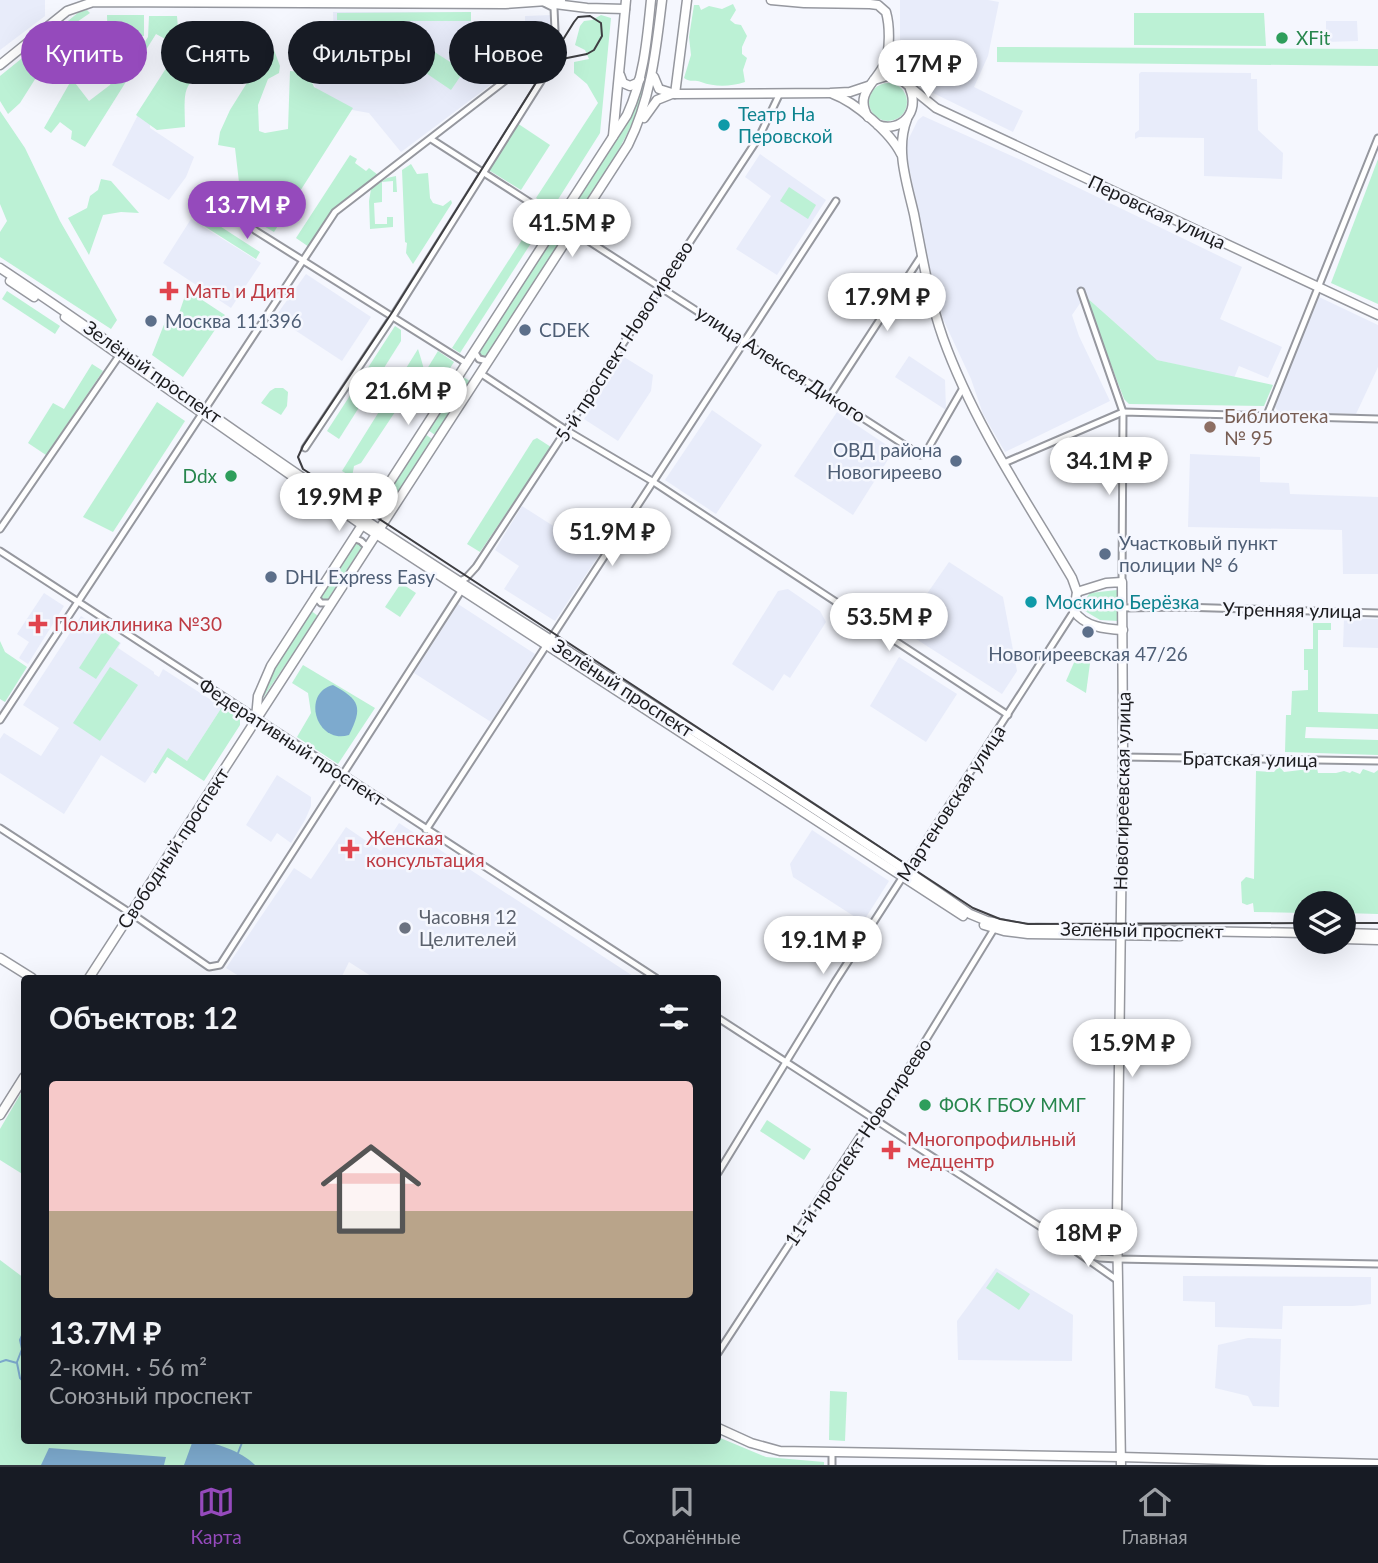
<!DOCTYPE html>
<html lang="ru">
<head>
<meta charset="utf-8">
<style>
	:root { --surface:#171b24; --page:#242831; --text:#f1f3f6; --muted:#9ea1a6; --line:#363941; --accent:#954abc }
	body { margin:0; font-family:Lato,sans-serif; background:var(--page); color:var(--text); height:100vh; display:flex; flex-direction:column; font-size:26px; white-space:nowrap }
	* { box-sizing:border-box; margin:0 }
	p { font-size:23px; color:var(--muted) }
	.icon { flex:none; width:38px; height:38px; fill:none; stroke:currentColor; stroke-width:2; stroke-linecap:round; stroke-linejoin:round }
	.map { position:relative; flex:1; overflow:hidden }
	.panel { position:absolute; left:21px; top:975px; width:700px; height:469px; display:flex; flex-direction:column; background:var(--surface); border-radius:7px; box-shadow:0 7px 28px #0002 }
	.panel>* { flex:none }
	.guide { position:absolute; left:21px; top:21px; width:700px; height:63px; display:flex; gap:14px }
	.controls { position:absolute; left:1293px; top:891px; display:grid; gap:14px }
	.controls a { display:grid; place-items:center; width:63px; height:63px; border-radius:50%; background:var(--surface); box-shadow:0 7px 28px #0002; font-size:35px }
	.price { position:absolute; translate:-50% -60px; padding:0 16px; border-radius:24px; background:#fff; color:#222; font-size:23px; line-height:46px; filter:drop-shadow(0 2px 4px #0008) }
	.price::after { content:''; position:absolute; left:50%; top:42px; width:21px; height:16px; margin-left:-10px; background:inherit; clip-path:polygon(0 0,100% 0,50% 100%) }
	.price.active { background:var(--accent); color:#fff }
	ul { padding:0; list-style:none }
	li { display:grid; align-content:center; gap:14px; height:371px; padding:0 28px }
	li+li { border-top:2px solid var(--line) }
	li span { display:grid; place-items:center; height:217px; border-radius:7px; color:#555 }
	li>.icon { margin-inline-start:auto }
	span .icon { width:126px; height:126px; fill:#fffc; stroke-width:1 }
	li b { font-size:30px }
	h2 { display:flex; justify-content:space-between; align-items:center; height:84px; padding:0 28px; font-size:30px }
	.chip { padding:0 24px; border-radius:32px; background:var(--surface); box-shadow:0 7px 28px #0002; font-size:24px; line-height:63px }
	.chip.active { background:var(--accent); color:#fff }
	.dock { display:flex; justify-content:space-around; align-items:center; height:98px; border-top:2px solid var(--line); background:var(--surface); font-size:19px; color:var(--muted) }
	.dock a { display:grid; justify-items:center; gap:4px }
	.dock .active { color:var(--accent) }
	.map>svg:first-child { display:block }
</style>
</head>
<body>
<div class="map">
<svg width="1378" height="1465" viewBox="0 0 1378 1465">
	<rect width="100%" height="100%" fill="#f5f7fe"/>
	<!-- built -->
	<g fill="#e8ecfa">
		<path d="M0 0H45V16L0 50Z"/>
		<path d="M900 0H988L999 2 988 56 974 87 1023 111 1013 132 929 91 912 75 900 58Z"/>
		<path d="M333 12H471L470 58 493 83 401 152 369 113 347 109 317 91 312 79 334 41Z"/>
		<path d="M552 15 553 31 551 37 526 61 525 16Z"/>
		<path d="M1326 21H1357L1358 41 1326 42Z"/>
		<path d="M1141 72 1251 73V79H1257L1258 130 1283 153 1282 179 1204 176V138L1139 137 1135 139V133L1139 130V74Z"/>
		<path d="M139 113 150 121V128L194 157 186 177 169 200 112 165Z"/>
		<path d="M923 116 1021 160 1242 267 1220 319 1282 347 1268 378 1239 366 1234 378 1157 360 1085 296 1072 315 1079 336 1110 401 1005 452 983 414 971 379 943 319 926 253 905 146 918 120Z"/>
		<path d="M760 154 826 200 777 275 736 249 771 196 745 177Z"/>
		<path d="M191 219 261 263 231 308 163 263Z"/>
		<path d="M306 274 371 317 342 361 275 317Z"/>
		<path d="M1319 297 1378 325V367L1356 414 1278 411 1274 406Z"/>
		<path d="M909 356 945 380 946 410 895 377Z"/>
		<path d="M624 357 653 375 651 391 618 441 584 419Z"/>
		<path d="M712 410 762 445 716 514 665 480Z"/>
		<path d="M837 412 894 450 853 515 794 476Z"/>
		<path d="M1190 454 1260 457V482L1289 483 1290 494 1378 497V574H1343L1342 530 1188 527Z"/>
		<path d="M522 506 599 555 555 621 504 589 519 566 495 550Z"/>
		<path d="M949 562 1003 597 1017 671 1002 694 902 630Z"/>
		<path d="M788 589 820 611 826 622 790 678 784 674 773 691 732 664 778 591Z"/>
		<path d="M44 593 64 606 28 664 19 658 29 642 17 634Z"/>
		<path d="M458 604 535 654 491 722 414 673Z"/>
		<path d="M81 616 121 643 118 648 154 672V674L159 677 163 669 222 707 187 761 168 749 145 783 101 755 64 814 0 773V739L4 733 41 756 59 728 23 705Z"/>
		<path d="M1344 618 1378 619V648L1343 647Z"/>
		<path d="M899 657 957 694 926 742 870 706Z"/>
		<path d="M277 775 311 797V806L305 820 291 843 277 833 271 842 246 825Z"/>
		<path d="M399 823 434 846 636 978H374L349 962 341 978H242L226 968 294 868 311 879 346 827 381 851Z"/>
		<path d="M812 830 889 881 863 922 793 877 790 864Z"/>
		<path d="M996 1268 1073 1315 1072 1361 958 1360 957 1321Z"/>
		<path d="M1183 1276 1371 1277V1304L1353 1306H1283L1282 1329 1215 1327V1302L1183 1301Z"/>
		<path d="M1248 1338 1281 1339 1279 1407 1253 1406 1248 1396 1215 1388 1218 1345Z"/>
	</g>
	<!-- green -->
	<g fill="#bcf1d5">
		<path d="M733 4 736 10 730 20 735 24 741 25 747 36 742 47V54L747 58 743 70 745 82C729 87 715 87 701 82 693 79 691 83 684 78L691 55 689 37 694 5H699L701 10 709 6 722 9Z"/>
		<path d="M87 10 90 13 71 26 73 32 56 46 20 103 8 114 0 101V76L79 12Z"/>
		<path d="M471 12V21H404L413 30 394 52 384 43 403 21H379L387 26 382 34 373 29 378 21 337 20V13Z"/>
		<path d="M1134 13H1264L1266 46 1134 45Z"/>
		<path d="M107 15H144V36H140L139 49H108Z"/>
		<path d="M601 15 611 18 600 133 552 209 536 198 598 103 587 84 574 73V62L589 59 585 50 575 45 580 26 584 21 592 20Z"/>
		<path d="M149 16H177L178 28 169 41 156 34 85 147 71 139 72 131 60 122 51 133 44 128 72 79 89 101 110 85 114 76 106 63V54L139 51 148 37Z"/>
		<path d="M181 45 200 59 215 58 216 69C179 80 185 93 185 127L157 130 136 115Z"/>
		<path d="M997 47 1378 49V66L997 62Z"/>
		<path d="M430 49 464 71 451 90 417 67Z"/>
		<path d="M274 50 280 66 279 73 268 79 258 105 259 131 265 133 288 129 290 71 312 73 311 80 314 87 353 108 274 232 248 217 242 208 235 148 218 145 220 132 230 110 255 70V51Z"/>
		<circle cx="888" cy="102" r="19"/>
		<path d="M643 84H646C631 140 599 182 568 229L561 225 625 127Z"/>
		<path d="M0 111 25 148 60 221 117 320 111 329 0 257V232L7 221 0 204Z"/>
		<path d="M517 123 550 145 521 190 487 169Z"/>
		<path d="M350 155 357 159 355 163 366 171 369 168 378 175 337 207 309 247 296 238Z"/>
		<path d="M1378 159V304L1331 283Z"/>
		<path d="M411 164 417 174 428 173 430 198 433 203 443 206 451 200 452 203 413 264 406 253 407 243 405 242 402 170Z"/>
		<path d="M396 176 397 192H393V181L382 182V202L374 203 375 224H387V217H393V227L370 229 369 201 371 189 387 178Z"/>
		<path d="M101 179 111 181 139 213 121 212 103 215 89 255 68 218 87 208 90 196 98 190Z"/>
		<path d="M789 187 816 205 808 219 780 201Z"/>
		<path d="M198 212 260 252 256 259 193 219Z"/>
		<path d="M538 215 546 220 460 353 452 348Z"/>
		<path d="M559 228 566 232 485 359 478 354Z"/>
		<path d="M187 290 225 315 183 377 152 355 165 322 175 325Z"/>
		<path d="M7 291 60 326 55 334 2 299Z"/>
		<path d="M1085 296 1157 360 1273 385 1264 406 1129 404 1124 399Z"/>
		<path d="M395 326 401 330V341L339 439 327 431Z"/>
		<path d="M418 349C424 368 433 396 422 413L403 400 361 463 354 466 352 477 342 471Z"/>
		<path d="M438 351 454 362 430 399 427 369Z"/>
		<path d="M92 364 103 371 46 455 28 443 53 403 64 409Z"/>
		<path d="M463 377 470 381 435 435 428 430Z"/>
		<path d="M275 388H283L288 392 287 406 281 415 261 403 270 391Z"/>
		<path d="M157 402 185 421 113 532 83 517Z"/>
		<path d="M425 434 432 439 388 507 381 502Z"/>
		<path d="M537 438 551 447 480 552 467 544 533 440Z"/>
		<path d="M356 541 363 545 326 602 319 597Z"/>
		<path d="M401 583 416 593 400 617 385 607Z"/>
		<path d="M1117 590 1118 621 1100 620 1085 611 1084 601 1090 593Z"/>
		<path d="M310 610 318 616 261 701 271 675Z"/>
		<path d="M1313 623H1331V630H1318V712L1378 714V729L1306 727 1305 738 1378 740V755L1285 752 1286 715H1291L1292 691 1308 690V670H1304V649H1313Z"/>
		<path d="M103 631 120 643 96 679 79 668Z"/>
		<path d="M0 641 5 652 27 667 5 702 0 699Z"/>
		<path d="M1079 651 1091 656 1086 693 1066 681Z"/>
		<path d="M303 665 375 708 338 764 297 737 311 713 308 693 292 683Z"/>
		<path d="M110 667 138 685 100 741 73 723Z"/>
		<path d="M222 707 240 719V725L204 781 167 757 156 774 153 772 168 748 187 761Z"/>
		<path d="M1279 766 1284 772 1317 768 1318 773H1336L1344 771 1350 773 1352 771 1360 774 1363 769 1374 773 1378 770V914L1344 913V903H1306L1305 913 1254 912 1253 903 1247 905 1242 903 1241 882 1246 877 1254 879 1256 771 1274 772Z"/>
		<path d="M24 1088V1175L0 1160V1129Z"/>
		<path d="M767 1120 811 1149 804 1160 760 1131Z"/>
		<path d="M0 1260 24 1278V1440H718V1437L766 1457 824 1462V1465H0Z"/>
		<path d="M997 1272 1030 1294 1019 1310 986 1288Z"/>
		<path d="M830 1391 847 1392 845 1441 829 1440Z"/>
	</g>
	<!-- water -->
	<g fill="#7daace">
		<path d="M333 685C360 700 363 707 349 735 316 745 301 693 333 685Z"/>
		<path d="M196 1441C215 1442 241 1451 255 1465H184L192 1443Z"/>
		<path d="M49 1448 166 1457 164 1465H41Z"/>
	</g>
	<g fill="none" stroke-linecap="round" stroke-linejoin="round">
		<!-- stream -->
		<g stroke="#7daace" stroke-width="2">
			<path d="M0 1362 6 1360 17 1363 20 1378 24 1382"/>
			<path d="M17 1362 22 1349 20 1340 24 1331"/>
			<path d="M238 1453 243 1440"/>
		</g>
		<defs>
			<g id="street">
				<path d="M431 139 559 221"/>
				<path d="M235 194C235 214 241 219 256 231L466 363"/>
				<path d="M573 231 920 455 925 454 963 388"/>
				<path d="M552 232 562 238 565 243"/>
				<path d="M1081 291 1123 412 1122 582"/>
				<path d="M474 351 479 359 488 361"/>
				<path d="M480 373 566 430 652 481 1008 715"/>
				<path d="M830 396 922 255"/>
				<path d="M1267 415 1378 138"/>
				<path d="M305 448 395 313 550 67"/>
				<path d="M1004 463 1123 412 1378 419"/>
				<path d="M377 500 382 507 391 509"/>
				<path d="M0 529 121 353"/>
				<path d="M353 538 361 541 367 547"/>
				<path d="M0 551 656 978"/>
				<path d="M460 581 466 578 476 567 759 137 780 93"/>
				<path d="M315 596 321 603H330"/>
				<path d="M1123 608 1181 607 1378 613"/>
				<path d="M0 720 335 212 515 73 547 44 555 31 554 8 542 2"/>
				<path d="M1123 757 1378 761"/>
				<path d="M0 828 138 918 209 967 220 965 463 588"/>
				<path d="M426 830 836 201"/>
				<path d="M718 1018 1081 1253 1100 1258 1117 1259 1378 1264"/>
				<path d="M718 1173 835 982 1074 611"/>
				<path d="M1072 1246C1089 1248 1110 1243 1115 1225"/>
				<path d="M1077 1252 1117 1280"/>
				<path d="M718 1353 866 1127 881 1113 994 929"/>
				<path d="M832 1465V1453"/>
			</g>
			<g id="secondary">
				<path d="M771 0 804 3 870 4 878 5 886 12C890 26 890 50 885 63 876 83 854 93 868 117"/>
				<path d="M555 4 587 8 625 9"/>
				<path d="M888 55 904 82 936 108 1378 315"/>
				<path d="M0 65 67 11 93 2 505 4 561 0"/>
				<path d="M620 75 623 83 630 86 637 83 640 79"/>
				<path d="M654 77 659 89 675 94 830 93 850 92 868 86"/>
				<path d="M874 80 887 76 902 80"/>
				<path d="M675 94 687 0"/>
				<path d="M833 94C855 102 891 133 901 154"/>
				<path d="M644 118 657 100 672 94"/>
				<path d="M907 119C895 150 907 183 914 214 922 255 929 298 943 338 974 424 1026 500 1072 578L1077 592 1074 611C1085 627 1105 629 1123 630"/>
				<path d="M878 125C901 133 920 112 910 89"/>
				<path d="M613 136 626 0"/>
				<path d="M0 268C127 352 249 444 376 527 573 657 776 779 970 914L987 921 1024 928 1306 933"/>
				<path d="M10 281 34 297"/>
				<path d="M65 317 362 525 963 916"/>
				<path d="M1077 592 1106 583 1122 582 1123 757 1117 1221 1121 1465"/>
				<path d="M256 718 258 696 271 666 627 115C644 78 647 40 651 0"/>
				<path d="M984 925 1004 931 1028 934 1180 936"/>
				<path d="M1344 933 1378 934"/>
				<path d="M1344 939 1378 940"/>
				<path d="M0 958 32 978"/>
				<path d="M89 978 628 145C651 99 656 50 662 0"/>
				<path d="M0 1115 24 1077"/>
				<path d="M718 1428 751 1443 780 1451 1120 1457 1378 1464"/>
			</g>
		</defs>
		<!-- street casing -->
		<use href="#street" stroke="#96989f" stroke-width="9"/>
		<!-- secondary casing -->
		<use href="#secondary" stroke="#96989f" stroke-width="11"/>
		<!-- street -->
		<use href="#street" stroke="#fff" stroke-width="5"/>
		<!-- secondary -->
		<use href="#secondary" stroke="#fff" stroke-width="8"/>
		<!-- tram -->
		<g stroke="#3f3f43" stroke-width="2">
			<path d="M550 67 557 60 587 54 594 50 602 36 601 23 590 16 578 17 574 22 393 311 303 446 298 457 303 469 973 908 1000 919 1028 924 1306 923"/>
			<path d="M1344 923H1378"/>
		</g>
	</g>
	<!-- markers -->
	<g fill="#2e9e5b" stroke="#f5f7fe" stroke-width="2.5">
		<circle cx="1282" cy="38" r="7"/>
		<circle cx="231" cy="476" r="7"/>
		<circle cx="925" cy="1105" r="7"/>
	</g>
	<g fill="#0f9aa8" stroke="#f5f7fe" stroke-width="2.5">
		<circle cx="724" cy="125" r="7"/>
		<circle cx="1031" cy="602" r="7"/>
	</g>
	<g fill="#e0444e" stroke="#f5f7fe" stroke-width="2.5">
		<path d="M165.5 280.5h7v7h7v7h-7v7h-7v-7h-7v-7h7z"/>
		<path d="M34.5 613.5h7v7h7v7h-7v7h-7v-7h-7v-7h7z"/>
		<path d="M346.5 838.5h7v7h7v7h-7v7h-7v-7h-7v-7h7z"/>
		<path d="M887.5 1139.5h7v7h7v7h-7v7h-7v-7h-7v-7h7z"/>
	</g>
	<g fill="#5c6f8a" stroke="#f5f7fe" stroke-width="2.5">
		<circle cx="151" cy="321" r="7"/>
		<circle cx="525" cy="330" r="7"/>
		<circle cx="956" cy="461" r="7"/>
		<circle cx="1105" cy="554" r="7"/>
		<circle cx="271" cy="577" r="7"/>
		<circle cx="1088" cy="632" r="7"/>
	</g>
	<circle fill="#8d6e63" stroke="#f5f7fe" stroke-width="2.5" cx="1210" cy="427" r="7"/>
	<circle fill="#6b7280" stroke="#f5f7fe" stroke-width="2.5" cx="405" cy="928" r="7"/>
	<g text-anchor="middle" stroke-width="5" stroke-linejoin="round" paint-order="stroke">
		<!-- leisure labels -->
		<g font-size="19" fill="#27864d" stroke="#f5f7fe" text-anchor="start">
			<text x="1296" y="45">XFit</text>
			<text x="217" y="483" text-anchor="end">Ddx</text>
			<text x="939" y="1112">ФОК ГБОУ ММГ</text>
		</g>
		<!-- culture labels -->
		<g font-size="19" fill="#0d838f" stroke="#f5f7fe" text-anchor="start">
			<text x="738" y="121">Театр На<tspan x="738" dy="22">Перовской</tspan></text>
			<text x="1045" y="609">Москино Берёзка</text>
		</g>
		<!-- street labels -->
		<g font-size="19" fill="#1b1b1e" stroke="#f5f7fe">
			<text transform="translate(1157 212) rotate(25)" y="7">Перовская улица</text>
			<text transform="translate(624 341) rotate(-57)" y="7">5-й проспект Новогиреево</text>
			<text transform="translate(781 364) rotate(33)" y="7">улица Алексея Дикого</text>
			<text transform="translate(153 372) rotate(35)" y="7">Зелёный проспект</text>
			<text transform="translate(1292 610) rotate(1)" y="7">Утренняя улица</text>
			<text transform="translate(623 688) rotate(33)" y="7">Зелёный проспект</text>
			<text transform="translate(292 742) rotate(33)" y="7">Федеративный проспект</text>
			<text transform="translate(1250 759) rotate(1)" y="7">Братская улица</text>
			<text transform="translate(1122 791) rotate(-89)" y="7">Новогиреевская улица</text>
			<text transform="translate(951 803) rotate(-57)" y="7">Мартеновская улица</text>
			<text transform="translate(173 848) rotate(-57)" y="7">Свободный проспект</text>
			<text transform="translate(1142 930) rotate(1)" y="7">Зелёный проспект</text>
			<text transform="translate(858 1142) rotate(-56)" y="7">11-й проспект Новогиреево</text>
		</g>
		<!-- health labels -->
		<g font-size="19" fill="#be3a42" stroke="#f5f7fe" text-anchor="start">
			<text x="185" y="298">Мать и Дитя</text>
			<text x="54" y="631">Поликлиника №30</text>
			<text x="366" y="845">Женская<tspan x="366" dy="22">консультация</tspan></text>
			<text x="907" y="1146">Многопрофильный<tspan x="907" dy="22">медцентр</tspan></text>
		</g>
		<!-- service labels -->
		<g font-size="19" fill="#4e5e75" stroke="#f5f7fe" text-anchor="start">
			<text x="165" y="328">Москва 111396</text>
			<text x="539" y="337">CDEK</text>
			<text x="942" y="457" text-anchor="end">ОВД района<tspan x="942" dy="22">Новогиреево</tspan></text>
			<text x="1119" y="550">Участковый пункт<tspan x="1119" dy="22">полиции № 6</tspan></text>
			<text x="285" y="584">DHL Express Easy</text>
			<text x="1088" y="661" text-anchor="middle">Новогиреевская 47/26</text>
		</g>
		<!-- education labels -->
		<g font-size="19" fill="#785e54" stroke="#f5f7fe" text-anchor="start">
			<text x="1224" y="423">Библиотека<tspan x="1224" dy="22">№ 95</tspan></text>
		</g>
		<!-- worship labels -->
		<g font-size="19" fill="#5b616d" stroke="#f5f7fe" text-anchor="start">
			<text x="419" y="924">Часовня 12<tspan x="419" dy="22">Целителей</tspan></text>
		</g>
	</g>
</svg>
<div class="controls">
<a><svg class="icon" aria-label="layers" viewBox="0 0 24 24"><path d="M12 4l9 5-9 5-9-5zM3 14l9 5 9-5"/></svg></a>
</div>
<b class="price" style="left:928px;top:100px">17M ₽</b>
<b class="price active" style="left:247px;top:241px">13.7M ₽</b>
<b class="price" style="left:572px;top:259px">41.5M ₽</b>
<b class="price" style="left:887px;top:333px">17.9M ₽</b>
<b class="price" style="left:408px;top:427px">21.6M ₽</b>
<b class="price" style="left:1109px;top:497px">34.1M ₽</b>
<b class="price" style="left:339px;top:533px">19.9M ₽</b>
<b class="price" style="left:612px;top:568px">51.9M ₽</b>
<b class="price" style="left:889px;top:653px">53.5M ₽</b>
<b class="price" style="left:823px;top:976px">19.1M ₽</b>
<b class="price" style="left:1132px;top:1079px">15.9M ₽</b>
<b class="price" style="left:1088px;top:1269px">18M ₽</b>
<div class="guide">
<a class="chip active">Купить</a>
<a class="chip">Снять</a>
<a class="chip">Фильтры</a>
<a class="chip">Новое</a>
</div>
<section class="panel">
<h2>Объектов: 12<svg class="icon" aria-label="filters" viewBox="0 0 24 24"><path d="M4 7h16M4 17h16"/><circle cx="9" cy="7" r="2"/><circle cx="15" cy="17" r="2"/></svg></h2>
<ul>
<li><span style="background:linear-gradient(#f6c9c9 60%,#b9a48a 0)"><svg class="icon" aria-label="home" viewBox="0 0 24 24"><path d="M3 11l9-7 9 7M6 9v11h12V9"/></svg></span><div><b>13.7M ₽</b><p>2-комн. · 56 m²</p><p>Союзный проспект</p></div></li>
</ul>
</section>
</div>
<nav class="dock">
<a class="active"><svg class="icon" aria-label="map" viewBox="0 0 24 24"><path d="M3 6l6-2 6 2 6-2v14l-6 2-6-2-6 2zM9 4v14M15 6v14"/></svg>Карта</a>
<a><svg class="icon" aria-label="saved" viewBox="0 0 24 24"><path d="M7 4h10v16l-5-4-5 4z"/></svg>Сохранённые</a>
<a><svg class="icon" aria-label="home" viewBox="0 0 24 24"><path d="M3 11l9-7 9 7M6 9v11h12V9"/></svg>Главная</a>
</nav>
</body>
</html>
